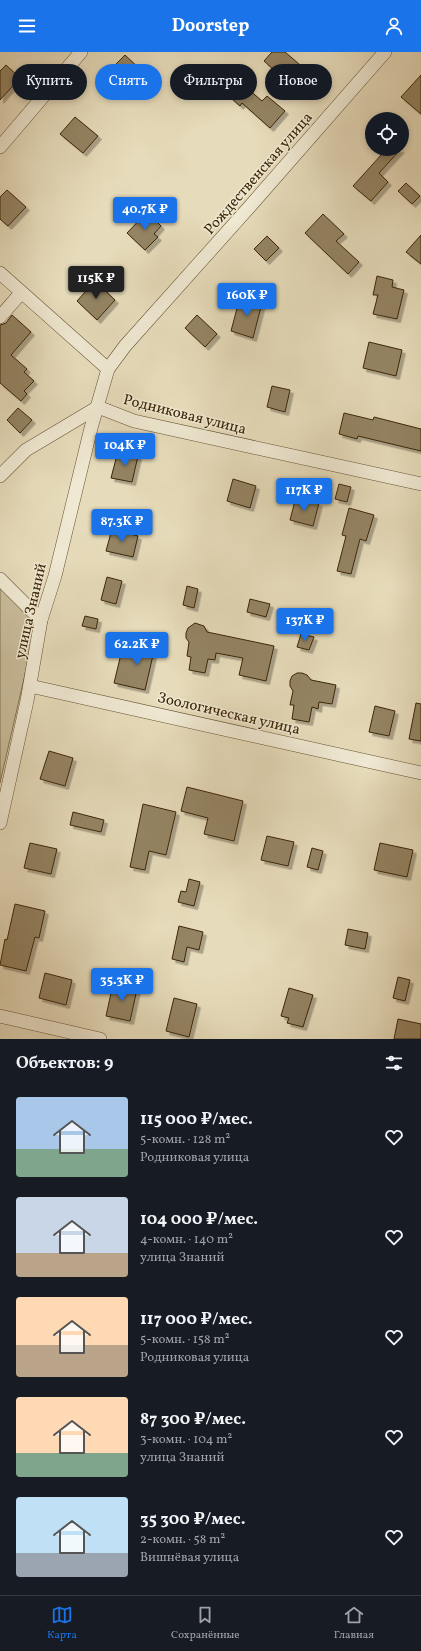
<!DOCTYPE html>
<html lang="ru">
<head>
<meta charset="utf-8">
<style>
	:root { --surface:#171b24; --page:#242831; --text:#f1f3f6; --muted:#9ea1a6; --line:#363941; --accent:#1a73e8 }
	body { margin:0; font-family:Vollkorn,serif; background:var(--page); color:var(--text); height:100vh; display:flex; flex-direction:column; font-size:15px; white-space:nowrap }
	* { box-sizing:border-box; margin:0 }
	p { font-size:13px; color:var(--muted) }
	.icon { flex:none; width:22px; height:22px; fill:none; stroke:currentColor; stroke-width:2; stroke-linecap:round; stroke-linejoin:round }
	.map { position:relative; height:987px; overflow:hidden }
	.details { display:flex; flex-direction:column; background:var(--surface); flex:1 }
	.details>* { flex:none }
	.top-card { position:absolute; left:12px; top:12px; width:397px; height:36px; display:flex; gap:8px }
	.buttons { position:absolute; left:365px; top:60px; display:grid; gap:8px }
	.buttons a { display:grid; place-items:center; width:44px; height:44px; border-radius:50%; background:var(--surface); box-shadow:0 2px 6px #0003; font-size:20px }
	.price { position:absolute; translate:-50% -34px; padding:0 9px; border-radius:4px; background:var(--accent); color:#fff; font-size:13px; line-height:26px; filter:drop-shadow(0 1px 2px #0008) }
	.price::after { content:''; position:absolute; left:50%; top:24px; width:12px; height:9px; margin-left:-6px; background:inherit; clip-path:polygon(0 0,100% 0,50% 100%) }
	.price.selected { background:#222; color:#fff }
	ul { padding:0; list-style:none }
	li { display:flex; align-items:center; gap:12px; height:100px; padding:0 16px }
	li span { display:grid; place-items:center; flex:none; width:112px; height:80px; border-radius:4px; color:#555 }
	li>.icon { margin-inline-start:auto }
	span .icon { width:48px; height:48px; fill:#fffc; stroke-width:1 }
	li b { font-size:17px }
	h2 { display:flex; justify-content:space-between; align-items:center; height:48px; padding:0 16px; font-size:17px }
	.pill { padding:0 14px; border-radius:18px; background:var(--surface); box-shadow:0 2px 6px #0003; font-size:14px; line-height:36px }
	.pill.selected { background:var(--accent); color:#fff }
	header { display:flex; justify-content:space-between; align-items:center; height:52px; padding:0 16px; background:var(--accent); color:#fff; font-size:18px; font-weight:700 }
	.tabs { display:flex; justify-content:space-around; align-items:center; height:56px; border-top:1px solid var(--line); background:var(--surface); font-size:11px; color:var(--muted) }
	.tabs a { display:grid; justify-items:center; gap:2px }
	.tabs .selected { color:var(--accent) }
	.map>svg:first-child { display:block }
</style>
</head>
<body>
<header><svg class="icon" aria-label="menu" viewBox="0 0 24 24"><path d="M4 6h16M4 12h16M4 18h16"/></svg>Doorstep<svg class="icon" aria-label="person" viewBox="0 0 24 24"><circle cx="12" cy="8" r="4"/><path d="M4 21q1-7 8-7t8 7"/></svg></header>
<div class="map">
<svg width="421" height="987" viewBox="0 0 421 987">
	<defs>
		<filter id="shadow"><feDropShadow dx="3.5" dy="3.5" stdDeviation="0" flood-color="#0004"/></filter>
	</defs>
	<rect width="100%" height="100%" fill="#e6dbba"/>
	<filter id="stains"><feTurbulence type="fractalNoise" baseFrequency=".005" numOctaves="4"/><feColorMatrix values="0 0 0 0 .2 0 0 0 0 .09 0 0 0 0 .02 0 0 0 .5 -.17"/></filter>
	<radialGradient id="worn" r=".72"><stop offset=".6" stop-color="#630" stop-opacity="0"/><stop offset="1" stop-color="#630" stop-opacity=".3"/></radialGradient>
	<!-- green -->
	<path fill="#c9bc9b" stroke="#827050" d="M0 534 37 570 0 731Z"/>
	<!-- building -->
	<g fill="#948464" stroke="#3c2506" filter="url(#shadow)">
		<path d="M272 0H285L299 12 285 28 264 9Z"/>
		<path d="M125 3 143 20 124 40 106 22Z"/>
		<path d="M6 13 20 26 0 48V19Z"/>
		<path d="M421 23V62L401 45Z"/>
		<path d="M233 24 262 49 267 44 285 59 270 76 242 51 240 54 221 37Z"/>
		<path d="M75 65 98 84 83 101 60 82Z"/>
		<path d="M376 97H401L379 121 388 130 371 149 353 134 382 102Z"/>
		<path d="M406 131 420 144 412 152 398 139Z"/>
		<path d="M7 138 26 155 8 174 0 167V145Z"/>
		<path d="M147 160 161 174 154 182 158 185 145 198 127 181Z"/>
		<path d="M323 162 344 182 336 189 359 210 348 222 305 181Z"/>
		<path d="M421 183V212L406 200Z"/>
		<path d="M267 184 279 196 266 209 254 197Z"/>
		<path d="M377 224 393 228 392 235 404 238 397 267 373 262 378 243H373Z"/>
		<path d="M95 229 115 248 97 268 77 249Z"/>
		<path d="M240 245 262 251 253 286 231 279Z"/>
		<path d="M12 263 31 280 11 303 27 317 24 320 34 329 24 339 27 342 21 349 0 331V273L6 271Z"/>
		<path d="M197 263 217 282 205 295 185 276Z"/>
		<path d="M369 290 402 298 396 324 363 316Z"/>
		<path d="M272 334 290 338 285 360 267 355Z"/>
		<path d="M18 356 32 368 20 381 7 368Z"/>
		<path d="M344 361 373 368 374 365 421 377V399L358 384 357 387 339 382Z"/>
		<path d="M118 399 138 404 132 430 111 426Z"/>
		<path d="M233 427 256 434 250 456 227 449Z"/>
		<path d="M339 432 351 435 347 450 335 447Z"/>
		<path d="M296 445 319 451 313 474 290 468Z"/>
		<path d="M349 456 374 463 366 489 360 487 351 522 337 519 346 484 342 483Z"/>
		<path d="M112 477 138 484 133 505 106 499Z"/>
		<path d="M107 525 122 529 116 552 101 548Z"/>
		<path d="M187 534 198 537 194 556 183 553Z"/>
		<path d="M250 547 270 552 266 565 247 560Z"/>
		<path d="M85 564 98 567 96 577 82 574Z"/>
		<path d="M195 571 204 574 207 580 274 594 266 629 239 623 243 606 216 601 215 608 208 607 205 621 189 618 191 605 187 604 189 590 186 586V581L188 576Z"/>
		<path d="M301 582 314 585 309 598 297 595Z"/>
		<path d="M145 583 157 586 145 638 114 631 121 602 140 606Z"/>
		<path d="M297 621H302L307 623 311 628 336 633 332 652 319 650 318 657 312 655 309 670 292 667 294 653H290L293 639 290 634V629L292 624Z"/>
		<path d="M416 651 421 652V689L409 687Z"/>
		<path d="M375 654 395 659 389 684 369 680Z"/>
		<path d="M49 699 73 706 65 734 40 727Z"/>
		<path d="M187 735 243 749 234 789 204 782 208 766 181 759Z"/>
		<path d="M143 752 176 760 166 803 149 799 145 818 130 815Z"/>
		<path d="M73 760 104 768 101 780 70 773Z"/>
		<path d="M267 784 294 790 288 814 261 808Z"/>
		<path d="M30 791 57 797 51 822 24 816Z"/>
		<path d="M380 791 413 798 407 825 374 818Z"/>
		<path d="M312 796 323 799 318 818 307 815Z"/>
		<path d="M189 827 200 830 194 854 178 850 181 839 186 840Z"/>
		<path d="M15 852 45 859 39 886 35 885 26 919 0 913 5 887 7 888Z"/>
		<path d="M179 874 203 880 199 898 187 895 184 910 172 907Z"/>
		<path d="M348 877 368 881 365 897 345 893Z"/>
		<path d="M45 921 72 928 66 953 39 946Z"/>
		<path d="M398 925 410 928 405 949 393 946Z"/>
		<path d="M113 932 137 937 130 969 106 964Z"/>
		<path d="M289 936 313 943 303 975 287 971 289 966 281 964Z"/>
		<path d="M174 946 197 952 189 985 166 979Z"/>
		<path d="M398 967 421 972V987H394Z"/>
	</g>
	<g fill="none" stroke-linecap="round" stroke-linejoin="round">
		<defs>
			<g id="minor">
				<path d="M0 95 81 0"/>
				<path d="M0 221 108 317 91 376 55 524 41 568 27 649 0 771"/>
				<path d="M0 265 21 241"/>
				<path d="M108 317 125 294 252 152 385 0"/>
				<path d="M98 355 134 369 421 432"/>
				<path d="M0 424 26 398 98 355"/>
				<path d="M0 527 41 568"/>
				<path d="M30 634 421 721"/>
				<path d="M0 964 100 987"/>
			</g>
		</defs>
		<!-- minor casing -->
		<use href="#minor" stroke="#665233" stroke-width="14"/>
		<!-- minor -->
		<use href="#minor" stroke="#efe8d2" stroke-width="13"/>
	</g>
	<g text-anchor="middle" stroke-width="3" stroke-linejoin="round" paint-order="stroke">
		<!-- street labels -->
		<g font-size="15" fill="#3c2506" stroke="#efe8d2">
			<text transform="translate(258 121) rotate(-49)" y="5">Рождественская улица</text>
			<text transform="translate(185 362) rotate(14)" y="5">Родниковая улица</text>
			<text transform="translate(30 559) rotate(-77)" y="5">улица Знаний</text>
			<text transform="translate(229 661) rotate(13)" y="5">Зоологическая улица</text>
		</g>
	</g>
	<rect width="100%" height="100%" filter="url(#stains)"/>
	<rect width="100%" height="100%" fill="url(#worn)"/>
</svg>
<div class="buttons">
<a><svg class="icon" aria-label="locate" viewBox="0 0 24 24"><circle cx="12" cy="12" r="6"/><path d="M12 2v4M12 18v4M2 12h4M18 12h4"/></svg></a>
</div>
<b class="price" style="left:145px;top:179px">40.7K ₽</b>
<b class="price selected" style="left:96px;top:248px">115K ₽</b>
<b class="price" style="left:247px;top:265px">160K ₽</b>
<b class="price" style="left:125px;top:415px">104K ₽</b>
<b class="price" style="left:304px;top:460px">117K ₽</b>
<b class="price" style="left:122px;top:491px">87.3K ₽</b>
<b class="price" style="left:305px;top:590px">137K ₽</b>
<b class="price" style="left:137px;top:614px">62.2K ₽</b>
<b class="price" style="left:122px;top:950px">35.3K ₽</b>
<div class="top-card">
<a class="pill">Купить</a>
<a class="pill selected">Снять</a>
<a class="pill">Фильтры</a>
<a class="pill">Новое</a>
</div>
</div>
<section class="details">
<h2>Объектов: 9<svg class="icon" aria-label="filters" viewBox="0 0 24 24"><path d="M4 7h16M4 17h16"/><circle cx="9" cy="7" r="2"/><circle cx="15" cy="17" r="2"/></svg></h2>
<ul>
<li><span style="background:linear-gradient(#a9c7e8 65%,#7fa58c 0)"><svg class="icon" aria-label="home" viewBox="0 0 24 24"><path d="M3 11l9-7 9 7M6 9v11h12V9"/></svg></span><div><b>115 000 ₽/мес.</b><p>5-комн. · 128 m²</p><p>Родниковая улица</p></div><svg class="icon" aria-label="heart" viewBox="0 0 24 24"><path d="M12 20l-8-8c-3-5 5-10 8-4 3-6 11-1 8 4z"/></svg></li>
<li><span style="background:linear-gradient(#c9d6e8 70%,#b9a48a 0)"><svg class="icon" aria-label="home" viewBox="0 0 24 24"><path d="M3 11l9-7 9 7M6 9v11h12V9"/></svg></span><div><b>104 000 ₽/мес.</b><p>4-комн. · 140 m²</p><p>улица Знаний</p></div><svg class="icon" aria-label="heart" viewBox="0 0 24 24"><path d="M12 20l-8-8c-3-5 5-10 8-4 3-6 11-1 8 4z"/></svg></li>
<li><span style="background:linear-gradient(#ffd9b3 60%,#b9a48a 0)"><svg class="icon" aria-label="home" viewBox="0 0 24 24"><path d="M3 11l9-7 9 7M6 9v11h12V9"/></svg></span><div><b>117 000 ₽/мес.</b><p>5-комн. · 158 m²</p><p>Родниковая улица</p></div><svg class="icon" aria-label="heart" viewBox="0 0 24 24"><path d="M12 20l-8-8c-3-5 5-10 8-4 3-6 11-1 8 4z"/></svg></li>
<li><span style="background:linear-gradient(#ffd9b3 70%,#7fa58c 0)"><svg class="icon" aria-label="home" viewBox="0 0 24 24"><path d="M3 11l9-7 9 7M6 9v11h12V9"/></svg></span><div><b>87 300 ₽/мес.</b><p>3-комн. · 104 m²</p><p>улица Знаний</p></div><svg class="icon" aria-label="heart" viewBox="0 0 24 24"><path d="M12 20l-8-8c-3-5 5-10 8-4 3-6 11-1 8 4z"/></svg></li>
<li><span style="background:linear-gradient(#bfe0f5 70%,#9aa5b1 0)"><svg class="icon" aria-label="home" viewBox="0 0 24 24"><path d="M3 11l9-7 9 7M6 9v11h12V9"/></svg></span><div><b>35 300 ₽/мес.</b><p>2-комн. · 58 m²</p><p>Вишнёвая улица</p></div><svg class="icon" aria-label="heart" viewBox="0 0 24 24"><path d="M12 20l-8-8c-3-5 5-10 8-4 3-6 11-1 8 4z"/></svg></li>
</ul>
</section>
<nav class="tabs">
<a class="selected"><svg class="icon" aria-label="map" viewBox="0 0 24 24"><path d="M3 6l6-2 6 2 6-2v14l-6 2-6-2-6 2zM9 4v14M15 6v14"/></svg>Карта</a>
<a><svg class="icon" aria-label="saved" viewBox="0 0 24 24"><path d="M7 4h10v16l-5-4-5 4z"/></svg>Сохранённые</a>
<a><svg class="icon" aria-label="home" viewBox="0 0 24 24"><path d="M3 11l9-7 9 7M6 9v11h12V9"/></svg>Главная</a>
</nav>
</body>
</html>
